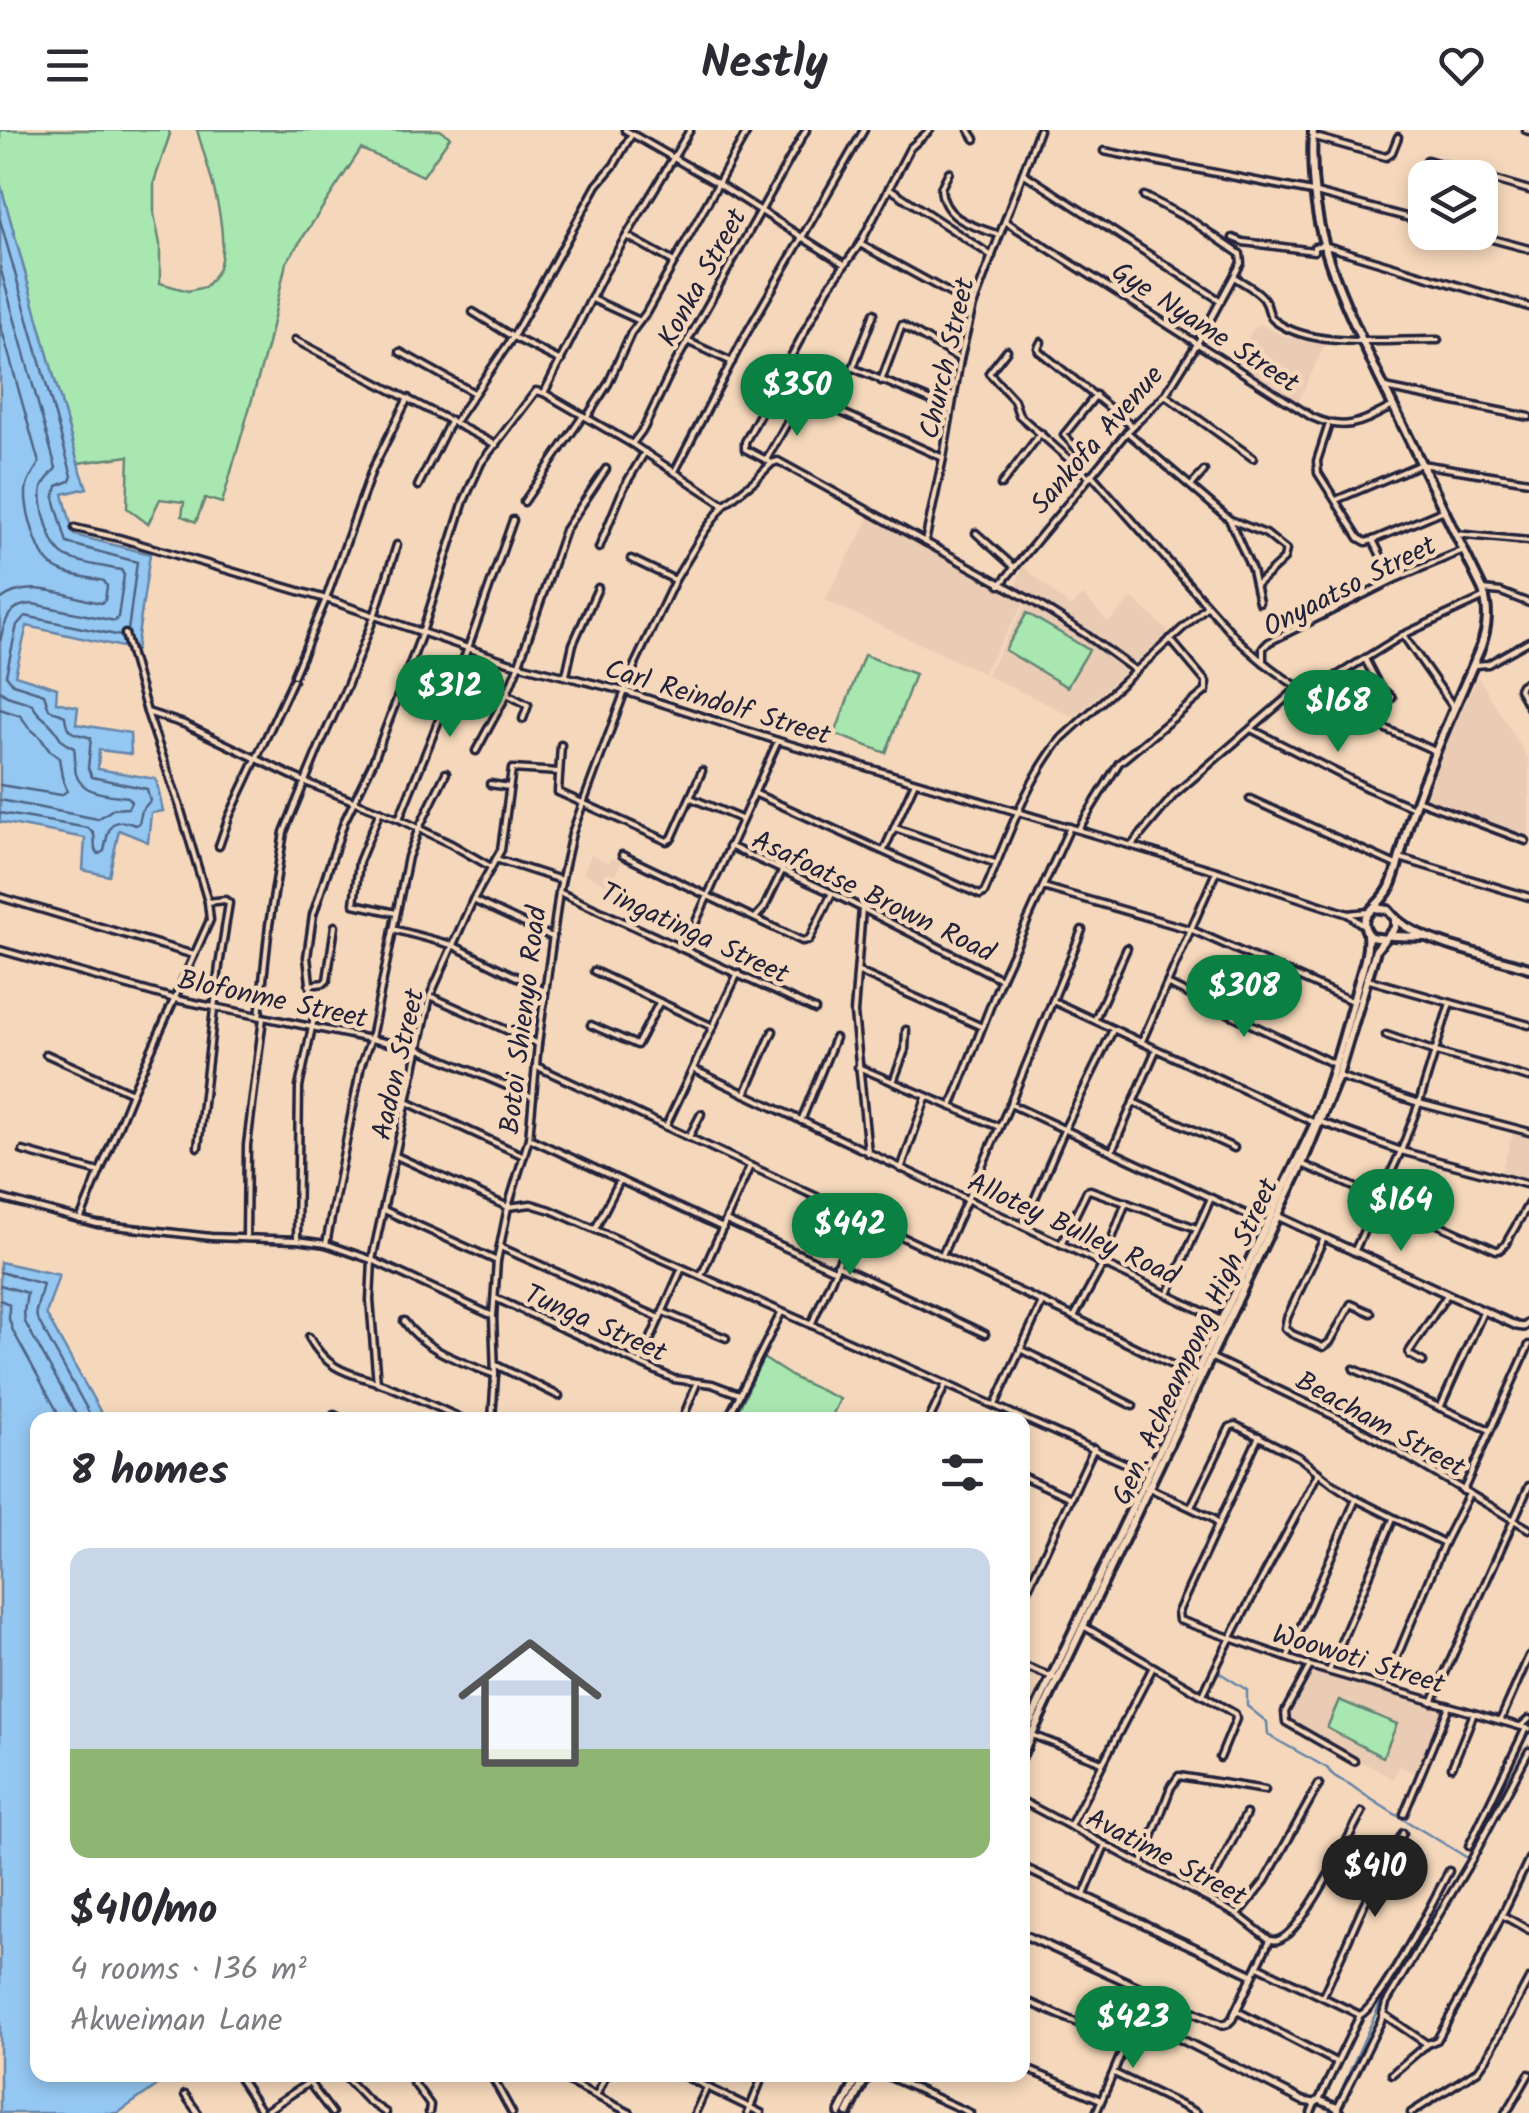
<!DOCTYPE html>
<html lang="en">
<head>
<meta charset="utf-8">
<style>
	:root { --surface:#fff; --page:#f7f7f7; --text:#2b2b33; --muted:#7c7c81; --line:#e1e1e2; --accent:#0b8043 }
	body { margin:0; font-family:Kalam,sans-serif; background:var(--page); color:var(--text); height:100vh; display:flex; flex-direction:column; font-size:38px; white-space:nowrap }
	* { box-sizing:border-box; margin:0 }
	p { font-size:32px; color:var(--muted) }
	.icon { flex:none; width:55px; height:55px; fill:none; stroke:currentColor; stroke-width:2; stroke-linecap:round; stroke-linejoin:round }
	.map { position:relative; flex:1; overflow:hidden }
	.sheet { position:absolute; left:30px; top:1282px; width:1000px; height:670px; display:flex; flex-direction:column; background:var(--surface); border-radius:20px; box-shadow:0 5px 15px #0003 }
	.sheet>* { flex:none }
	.fabs { position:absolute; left:1408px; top:30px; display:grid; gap:20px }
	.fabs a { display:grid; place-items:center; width:90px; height:90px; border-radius:20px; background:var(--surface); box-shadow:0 5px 15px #0003; font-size:50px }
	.price { position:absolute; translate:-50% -85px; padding:0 22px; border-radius:35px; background:var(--accent); color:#fff; font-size:32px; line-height:65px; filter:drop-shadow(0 2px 5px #0008) }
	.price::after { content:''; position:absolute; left:50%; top:60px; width:30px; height:22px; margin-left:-15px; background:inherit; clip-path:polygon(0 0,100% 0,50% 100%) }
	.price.selected { background:#222; color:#fff }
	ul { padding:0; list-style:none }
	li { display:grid; align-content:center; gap:20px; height:530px; padding:0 40px }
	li+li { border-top:2px solid var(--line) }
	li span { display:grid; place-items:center; height:310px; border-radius:20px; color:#555 }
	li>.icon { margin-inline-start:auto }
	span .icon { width:180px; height:180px; fill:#fffc; stroke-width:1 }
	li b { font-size:42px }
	h2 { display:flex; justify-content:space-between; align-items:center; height:120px; padding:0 40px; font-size:42px }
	header { display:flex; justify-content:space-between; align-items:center; height:130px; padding:0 40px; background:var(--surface); font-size:45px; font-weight:700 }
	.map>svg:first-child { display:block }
</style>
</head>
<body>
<header><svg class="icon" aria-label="menu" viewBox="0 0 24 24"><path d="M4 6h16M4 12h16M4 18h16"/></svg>Nestly<svg class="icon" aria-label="heart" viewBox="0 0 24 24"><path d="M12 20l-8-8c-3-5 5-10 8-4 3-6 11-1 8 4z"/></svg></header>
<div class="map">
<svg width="1529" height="1983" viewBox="0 0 1529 1983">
	<rect width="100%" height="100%" fill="#f5d8bb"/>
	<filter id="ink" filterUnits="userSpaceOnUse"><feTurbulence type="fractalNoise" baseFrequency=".01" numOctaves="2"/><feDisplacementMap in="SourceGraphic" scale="20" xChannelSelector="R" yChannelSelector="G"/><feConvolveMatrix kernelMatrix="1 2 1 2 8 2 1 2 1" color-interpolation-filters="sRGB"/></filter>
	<g filter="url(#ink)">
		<!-- built -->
		<g fill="#eacbb4">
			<path d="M1260 194 1286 207 1325 214 1297 274 1235 232 1252 201Z"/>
			<path d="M870 387 1010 465 1017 455 1022 435 1070 477 1083 465 1108 492 1133 468 1169 502 1074 587 986 545 1025 476 1024 474 983 543 825 470Z"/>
			<path d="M1478 547 1529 630V707L1423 665 1429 651H1432L1452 601Z"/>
			<path d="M591 725 609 733 613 728 621 732 610 756 583 743Z"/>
			<path d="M1514 1001 1529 1006V1052L1501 1042Z"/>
			<path d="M1312 1540 1447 1577 1415 1643 1399 1636 1393 1649 1286 1589Z"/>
		</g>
		<!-- green -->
		<g fill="#a8e8b0" stroke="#658576" stroke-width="2.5">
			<path d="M0 0H168L170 4 154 52V84L160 114V153L188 161 205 157C210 151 217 144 219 137 231 101 207 35 197 0H440L450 7 423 46 361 19 286 133 268 214 222 373 205 368 196 392 182 386 184 372 160 369 148 394 127 378 129 326 78 333 0 53Z"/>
			<path d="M1027 483 1089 520 1067 557 1005 520Z"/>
			<path d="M864 525 915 544 886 623 835 604Z"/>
			<path d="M763 1228 794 1248 840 1269 830 1290H753L737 1283Z"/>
			<path d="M1339 1570 1397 1594 1383 1627 1327 1598Z"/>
		</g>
		<!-- water -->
		<g fill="#94c7f1" stroke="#6685a8" stroke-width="2.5">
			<path d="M0 53 78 333 87 358 63 364 74 405 150 424 136 520 27 496 15 545 57 558 56 572 78 577 76 594 130 603 131 624 99 620 98 639 156 649 163 681 151 683 148 712 119 700 109 746 83 740 85 708 0 692Z"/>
			<path d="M0 1132 59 1145 46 1184 105 1290H38V1945H172L118 1983H0Z"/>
		</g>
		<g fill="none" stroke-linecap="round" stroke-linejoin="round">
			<!-- shore -->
			<g stroke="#506484" stroke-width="2.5">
				<path d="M0 90 72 346 70 351 57 356 54 368 67 413 137 432 128 501"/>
				<path d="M0 137 56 338C52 344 45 350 42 358 38 372 51 419 65 426 80 434 103 436 121 440L124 445 118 487 115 491 33 474C9 474 5 490 0 511"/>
				<path d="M0 193 39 333C34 342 27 350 26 361 25 379 37 424 51 435 65 446 87 447 104 451L107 456 105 470 101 473C69 467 28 447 0 470"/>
				<path d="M0 561 7 566 32 574C37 585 42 586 50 594 61 604 56 610 74 618 76 626 74 636 76 644 82 665 110 664 128 667L131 672 128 678 113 679 98 689 0 670"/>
				<path d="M0 579 21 586 28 597 40 607 49 620 59 628 62 647 67 661 61 665 0 655"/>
				<path d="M0 683 88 698 94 704 95 720 99 724 104 721C109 699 108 685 135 695L139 693 142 680 150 671 147 659 92 647 88 638 91 608C75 602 67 607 65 586L49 579 44 564 13 554 6 545 17 495 25 486 121 506"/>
				<path d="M0 1142 43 1154 36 1181 37 1188 93 1290"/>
				<path d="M0 1155 27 1163 24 1182 25 1192 79 1290"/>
				<path d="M0 1170 9 1174V1189L13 1201 62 1290"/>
			</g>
			<!-- stream -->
			<g stroke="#6685a8" stroke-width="2.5">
				<path d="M1220 1543 1247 1560V1576L1267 1592 1268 1605 1327 1638C1333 1648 1343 1650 1352 1656 1389 1683 1430 1704 1469 1729"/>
				<path d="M1337 1970 1379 1876 1469 1729 1529 1616"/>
				<path d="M1329 1983 1331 1979"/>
			</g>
			<defs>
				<g id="minor">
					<path d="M625 0 717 53 844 134"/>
					<path d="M969 0 975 9"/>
					<path d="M1526 0 1529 1"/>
					<path d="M1312 6 1386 27 1392 22 1398 7"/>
					<path d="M1104 21 1312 62 1425 92"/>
					<path d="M1427 30 1529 60"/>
					<path d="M949 42 941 58C943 90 974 96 999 105"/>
					<path d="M1023 43 1221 171"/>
					<path d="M889 58 992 126"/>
					<path d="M1005 91 1312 287C1346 303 1362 292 1393 276"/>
					<path d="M1466 102 1529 119"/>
					<path d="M627 106 674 132"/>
					<path d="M1233 108 1243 112 1314 121V117L1323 115 1529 177"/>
					<path d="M860 114 973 176"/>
					<path d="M1234 147C1243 153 1260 161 1265 171 1270 179 1267 185 1275 191 1314 220 1392 209 1438 210"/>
					<path d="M592 169 638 190"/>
					<path d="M473 182 513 207 561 231"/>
					<path d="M874 183 853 238 951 279"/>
					<path d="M295 210 496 315"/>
					<path d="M687 211 732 232"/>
					<path d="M1041 212 1038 218 1039 221 1132 296"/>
					<path d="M1007 220 989 243 1014 270 1019 285 1089 347"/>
					<path d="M400 222 474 263"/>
					<path d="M881 251 902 195 960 229"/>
					<path d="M1385 258 1529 287"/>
					<path d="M544 263 603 145 690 0"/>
					<path d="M544 263 632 314 723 374"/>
					<path d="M1165 265 1253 328"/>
					<path d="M587 287 608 254 631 203 646 183 748 0"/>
					<path d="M455 292 513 207 597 55 614 35 632 4"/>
					<path d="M1328 297 1317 331 1318 343 1359 408 1366 412 1373 410"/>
					<path d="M1127 302 1229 389 1252 440 1259 472"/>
					<path d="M632 314 644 298 673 237 806 0"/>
					<path d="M766 330 799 272 805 266 941 327"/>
					<path d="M772 333 745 319V312L828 158 860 114 910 18 930 0"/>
					<path d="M1074 333 1081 323 1064 305 1096 265"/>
					<path d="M675 341 745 206 864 0"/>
					<path d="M1091 344 1237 509C1261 532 1286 551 1315 567L1435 621"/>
					<path d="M1001 355 1041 303"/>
					<path d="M418 356 451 290"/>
					<path d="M1191 356 1204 341"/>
					<path d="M1336 370 1421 334 1529 351"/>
					<path d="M464 371 481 333 536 261 544 263"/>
					<path d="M524 372 583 286"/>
					<path d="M1231 390 1266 404 1286 420 1284 429 1257 454"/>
					<path d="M75 398 119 408 326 469 508 532 624 561 778 611 1217 741 1348 784 1364 796"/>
					<path d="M976 403 1014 437"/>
					<path d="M1455 404 1529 411"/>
					<path d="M1373 410 1442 381"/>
					<path d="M1373 410 1393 450"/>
					<path d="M925 412 943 328 960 229 973 176 1039 0"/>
					<path d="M599 418 624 357 645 322"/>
					<path d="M631 429 675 450"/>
					<path d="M1000 455 1127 302 1165 265 1197 214 1241 133 1240 124 1192 91 1144 66"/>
					<path d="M1483 460 1501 462 1529 473"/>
					<path d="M1403 505 1454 578"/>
					<path d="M1365 529 1379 556 1392 568"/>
					<path d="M1263 532V518L1269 512 1393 450 1464 420"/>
					<path d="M1475 535 1488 534 1529 511"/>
					<path d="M294 545 326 469 372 340 408 268"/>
					<path d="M566 545 573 514 598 458"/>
					<path d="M1529 550 1521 555 1519 559 1529 577"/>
					<path d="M507 564 528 575 523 589"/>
					<path d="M1315 567 1327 552 1403 505 1485 467"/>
					<path d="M147 582 184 594 305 652 399 689 451 714 491 737"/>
					<path d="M1251 599 1367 658 1414 678"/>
					<path d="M561 615 558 662 667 711 672 708 702 641"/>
					<path d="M476 621 507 564 519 534 565 400 606 339"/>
					<path d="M490 654 509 657"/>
					<path d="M754 663 980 765 984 763C1007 711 1025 652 1062 608L1207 476"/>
					<path d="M691 668 741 689"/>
					<path d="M1250 669 1396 735"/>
					<path d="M1417 670 1526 711"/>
					<path d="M380 681 359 732 354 774 396 783"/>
					<path d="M399 689 468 518 513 390"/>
					<path d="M895 698 995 733"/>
					<path d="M1079 698 1119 633 1206 561V552L1170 509"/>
					<path d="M1132 715 1175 664 1298 558"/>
					<path d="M219 716 229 687 293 550"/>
					<path d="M729 716 832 763 1001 849"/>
					<path d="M884 720 915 652"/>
					<path d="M622 725 802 811 809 810 832 763"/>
					<path d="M1400 728 1529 767"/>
					<path d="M496 729 561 750"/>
					<path d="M1043 757 1192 800 1352 871"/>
					<path d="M561 763 815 880"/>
					<path d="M0 767 194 825"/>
					<path d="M473 770 552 807"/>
					<path d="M862 778 854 883 868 1023"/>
					<path d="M1348 784 1368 782"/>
					<path d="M755 788 764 778 782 741"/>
					<path d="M393 799 452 815 545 861"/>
					<path d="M684 818 778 611"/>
					<path d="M0 820 175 869 419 919 533 967"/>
					<path d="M594 841 713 897"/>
					<path d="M859 842 982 897"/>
					<path d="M1366 849 1529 895"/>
					<path d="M1167 854 1334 934"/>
					<path d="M309 855 324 853 327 850 335 796"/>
					<path d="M430 866 538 914"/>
					<path d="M1053 871 1315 993"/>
					<path d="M259 887 269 795 284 702 320 615 347 556 374 487 397 415"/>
					<path d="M1095 889 1127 818"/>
					<path d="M591 895 637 915 659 873"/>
					<path d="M1386 905 1436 922 1529 948"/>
					<path d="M1142 911 1216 742"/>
					<path d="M46 924 132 963"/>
					<path d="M536 936 1074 1187 1194 1246"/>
					<path d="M858 937 999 997"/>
					<path d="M693 939 1221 1190"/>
					<path d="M1338 946 1419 973 1529 1002"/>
					<path d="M893 952 905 920 906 900"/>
					<path d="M745 964 773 901"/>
					<path d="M407 972 524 1026"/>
					<path d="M1133 972 1234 1018"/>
					<path d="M1010 974 1267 1094"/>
					<path d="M951 977 1001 849 1070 697"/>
					<path d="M801 991 835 908"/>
					<path d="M1321 992 1401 1021 1529 1055"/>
					<path d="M666 996 738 843"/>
					<path d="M689 1007 701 984"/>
					<path d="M529 1008 723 1098"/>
					<path d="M198 1017 219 836 229 773 225 770 208 772"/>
					<path d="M23 1021 99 1042"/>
					<path d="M1112 1021 1156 920"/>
					<path d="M396 1026 508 1077 531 1074 551 1080 1147 1343"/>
					<path d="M1302 1034 1496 1120H1499L1505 1115 1529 1073"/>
					<path d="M901 1039 926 968"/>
					<path d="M0 1068 97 1094 211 1107 297 1110 326 1114 372 1130 493 1186"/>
					<path d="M384 1080 497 1131"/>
					<path d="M80 1090 132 963 210 790 208 772 179 674 147 582 125 504"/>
					<path d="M726 1091 835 1140"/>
					<path d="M1023 1096 1065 998 1113 900"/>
					<path d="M595 1099 620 1050"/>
					<path d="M1113 1106 1126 1072"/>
					<path d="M246 1107 247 1015 263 888"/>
					<path d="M1324 1108 1287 1188 1285 1198 1292 1204 1323 1217 1330 1212 1351 1174 1371 1183"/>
					<path d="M297 1110 299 957 314 888 307 827 313 785 344 692 373 632 422 503 463 374"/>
					<path d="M326 1114 361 935 371 908 408 727 419 698 446 643"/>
					<path d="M1061 1114 1087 1061 1090 1060 1196 1098"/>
					<path d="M500 1117 660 1188"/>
					<path d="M1354 1122 1401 1021 1419 973 1450 873"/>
					<path d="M942 1125 1010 974 1082 800"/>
					<path d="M837 1135 985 1204"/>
					<path d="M701 1146 750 1036"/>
					<path d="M1168 1164 1211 1068"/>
					<path d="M495 1168 674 1249 712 1254 739 1264"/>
					<path d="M663 1182 726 1208"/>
					<path d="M1074 1187 1103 1134"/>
					<path d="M404 1191C425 1221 462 1232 495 1245"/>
					<path d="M811 1195 859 1087"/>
					<path d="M309 1207C331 1247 357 1243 393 1258 417 1268 441 1279 465 1290"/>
					<path d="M1020 1219 1133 1276"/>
					<path d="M1212 1228 1355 1296 1529 1399"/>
					<path d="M1423 1232 1410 1225 1409 1222 1447 1165"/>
					<path d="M640 1233 682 1138"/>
					<path d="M496 1235 559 1266"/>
					<path d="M1354 1239 1490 1300"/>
					<path d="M377 1253 370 1170 372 1130 430 866 473 770 501 720 512 639 559 642"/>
					<path d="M995 1275 1041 1175"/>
					<path d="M1440 1278 1483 1182"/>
					<path d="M731 1284 745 1290"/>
					<path d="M334 1285 344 1290"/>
					<path d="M492 1290 495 1245 493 1186 497 1131 508 1077 529 1008 538 914 559 762 572 703 635 534 675 450 704 402 724 375 754 351 772 333 778 331 1036 473 1085 504 1136 541"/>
					<path d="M682 1290 697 1253"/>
					<path d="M727 1290 781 1183"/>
					<path d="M929 1290 946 1254"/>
					<path d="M1259 1306 1178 1482 1179 1490 1310 1536 1529 1599"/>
					<path d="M1022 1346 1071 1368"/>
					<path d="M1147 1357 1212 1388 1217 1394"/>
					<path d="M1463 1361 1529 1215"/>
					<path d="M1191 1377 1230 1297 1235 1295 1299 1327 1333 1354 1356 1369 1444 1413"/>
					<path d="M1022 1471 1094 1318"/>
					<path d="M1085 1497 1235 1584 1236 1589 1220 1628"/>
					<path d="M1287 1528 1356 1369"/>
					<path d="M1022 1535 1059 1550"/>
					<path d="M1310 1536 1285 1582 1286 1592 1354 1631"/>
					<path d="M1329 1541 1393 1389"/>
					<path d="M1384 1558 1444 1413 1468 1366"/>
					<path d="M1203 1565C1237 1489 1281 1418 1318 1343"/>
					<path d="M1432 1572 1529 1356"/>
					<path d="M1501 1589 1529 1526"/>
					<path d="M1521 1596 1529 1589"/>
					<path d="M1032 1605 1102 1632"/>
					<path d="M1529 1621 1472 1729 1386 1873 1383 1884 1427 1914 1437 1910 1472 1847 1529 1729"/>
					<path d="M1452 1637 1474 1583"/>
					<path d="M1022 1671 1238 1785 1270 1810"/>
					<path d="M1404 1684 1449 1576"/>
					<path d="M1070 1696 1153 1537"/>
					<path d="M1469 1716 1526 1598"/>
					<path d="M1142 1733 1171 1657 1179 1646 1265 1660"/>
					<path d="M1084 1765 1105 1715"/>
					<path d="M1204 1767 1246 1684"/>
					<path d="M1238 1785 1265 1751 1319 1654"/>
					<path d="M1502 1785 1529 1800"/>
					<path d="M1270 1810C1273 1810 1276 1811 1278 1810 1303 1803 1348 1707 1362 1682"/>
					<path d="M1258 1836 1360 1885"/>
					<path d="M1253 1845 1270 1810"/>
					<path d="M1323 1866 1364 1774 1403 1703"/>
					<path d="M1022 1869 1126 1914"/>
					<path d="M1237 1881 1336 1932"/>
					<path d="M1022 1937 1101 1970"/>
					<path d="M1114 1943 1197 1983"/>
					<path d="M1392 1944 1427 1914"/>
					<path d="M237 1945 262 1983"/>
					<path d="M303 1945 332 1983"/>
					<path d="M343 1945 368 1971 386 1983"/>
					<path d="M408 1945 430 1975 429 1983"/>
					<path d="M491 1945 512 1983"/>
					<path d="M555 1945 630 1983"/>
					<path d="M682 1945 761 1983"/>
					<path d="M885 1945 970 1983"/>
					<path d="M185 1965 198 1983"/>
					<path d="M596 1966 606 1945"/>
					<path d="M1319 1970 1360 1885C1381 1875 1435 1767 1449 1741"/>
					<path d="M1337 1979 1384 1885"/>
					<path d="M263 1983 320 1945"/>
					<path d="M695 1983 707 1957"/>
					<path d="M748 1983 763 1945"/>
					<path d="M1096 1983 1137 1887"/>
					<path d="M1311 1983 1315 1973"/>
					<path d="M1411 1983 1478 1940 1488 1926 1529 1849"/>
					<path d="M1505 1983 1510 1977 1529 1944"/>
				</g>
				<g id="tertiary">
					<path d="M1277 1086 1517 1196 1524 1197 1529 1193"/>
					<path d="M1022 1737 1253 1845 1232 1889 1227 1894 1222 1895 1022 1804"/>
					<path d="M1147 1860 1137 1887 1303 1971 1315 1973 1319 1970 1336 1977 1340 1983"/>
				</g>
				<g id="secondary">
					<path d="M1313 0C1307 102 1338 158 1379 247 1413 318 1449 389 1483 460 1489 480 1488 496 1481 516 1459 569 1434 621 1415 675 1405 701 1401 731 1390 757 1380 779 1351 785 1371 807L1385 809 1395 798V788L1388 780 1375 778"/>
					<path d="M1395 788C1422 814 1492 826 1529 838"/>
					<path d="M1392 806 1424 807"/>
					<path d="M1022 1609 1315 993C1332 949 1345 903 1357 857 1362 840 1369 822 1367 804"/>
					<path d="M1022 1625 1302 1034 1338 946 1376 820 1384 810"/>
					<path d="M840 1983 859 1945"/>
					<path d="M848 1983 867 1945"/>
				</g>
			</defs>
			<!-- minor casing -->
			<use href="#minor" stroke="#22223b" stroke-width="11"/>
			<!-- tertiary casing -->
			<use href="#tertiary" stroke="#22223b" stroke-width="12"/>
			<!-- secondary casing -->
			<use href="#secondary" stroke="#22223b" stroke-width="14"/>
			<!-- minor -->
			<use href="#minor" stroke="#f5d8bb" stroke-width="4"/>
			<!-- tertiary -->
			<use href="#tertiary" stroke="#f5d8bb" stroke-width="5"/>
			<!-- secondary -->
			<use href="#secondary" stroke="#f5d8bb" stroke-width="6"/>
		</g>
	</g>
	<g text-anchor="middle" stroke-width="9" stroke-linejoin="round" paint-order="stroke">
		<!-- street labels -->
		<g font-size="28" fill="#22223b" stroke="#f5d8bb">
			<text transform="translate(701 147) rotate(-61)" y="10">Konka Street</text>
			<text transform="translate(1206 196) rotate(33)" y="10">Gye Nyame Street</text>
			<text transform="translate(946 228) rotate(-77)" y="10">Church Street</text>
			<text transform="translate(1096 309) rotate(-49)" y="10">Sankofa Avenue</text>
			<text transform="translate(1349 455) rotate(-27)" y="10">Onyaatso Street</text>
			<text transform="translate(718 571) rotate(17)" y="10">Carl Reindolf Street</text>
			<text transform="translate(874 765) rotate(26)" y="10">Asafoatse Brown Road</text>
			<text transform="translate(695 802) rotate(25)" y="10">Tingatinga Street</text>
			<text transform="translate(273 868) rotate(12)" y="10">Blofonme Street</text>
			<text transform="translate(522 890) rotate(-83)" y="10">Botoi Shienyo Road</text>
			<text transform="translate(397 934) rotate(-77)" y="10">Aadon Street</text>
			<text transform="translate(1074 1098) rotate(25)" y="10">Allotey Bulley Road</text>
			<text transform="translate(596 1192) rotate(24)" y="10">Tunga Street</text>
			<text transform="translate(1194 1211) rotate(-65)" y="10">Gen. Acheampong High Street</text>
			<text transform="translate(1381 1293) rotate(29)" y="10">Beacham Street</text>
			<text transform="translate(1359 1528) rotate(17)" y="10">Woowoti Street</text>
			<text transform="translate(1167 1726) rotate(28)" y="10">Avatime Street</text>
		</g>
	</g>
</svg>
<div class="fabs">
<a><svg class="icon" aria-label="layers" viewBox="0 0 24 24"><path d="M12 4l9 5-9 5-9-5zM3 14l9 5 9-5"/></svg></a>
</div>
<b class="price" style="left:797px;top:309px">$350</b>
<b class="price" style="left:450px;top:610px">$312</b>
<b class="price" style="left:1338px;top:625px">$168</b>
<b class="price" style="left:1244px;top:910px">$308</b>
<b class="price" style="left:1401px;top:1124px">$164</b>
<b class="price" style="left:850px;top:1148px">$442</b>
<b class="price selected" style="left:1375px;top:1790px">$410</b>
<b class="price" style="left:1133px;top:1941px">$423</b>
<section class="sheet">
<h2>8 homes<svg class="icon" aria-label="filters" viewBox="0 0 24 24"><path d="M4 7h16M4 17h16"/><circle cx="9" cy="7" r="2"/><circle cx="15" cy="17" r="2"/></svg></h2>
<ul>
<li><span style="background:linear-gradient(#c9d6e8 65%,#8fb573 0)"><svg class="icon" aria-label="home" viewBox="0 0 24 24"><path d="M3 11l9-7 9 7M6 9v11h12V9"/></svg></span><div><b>$410/mo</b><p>4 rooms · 136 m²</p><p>Akweiman Lane</p></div></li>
</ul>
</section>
</div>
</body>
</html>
